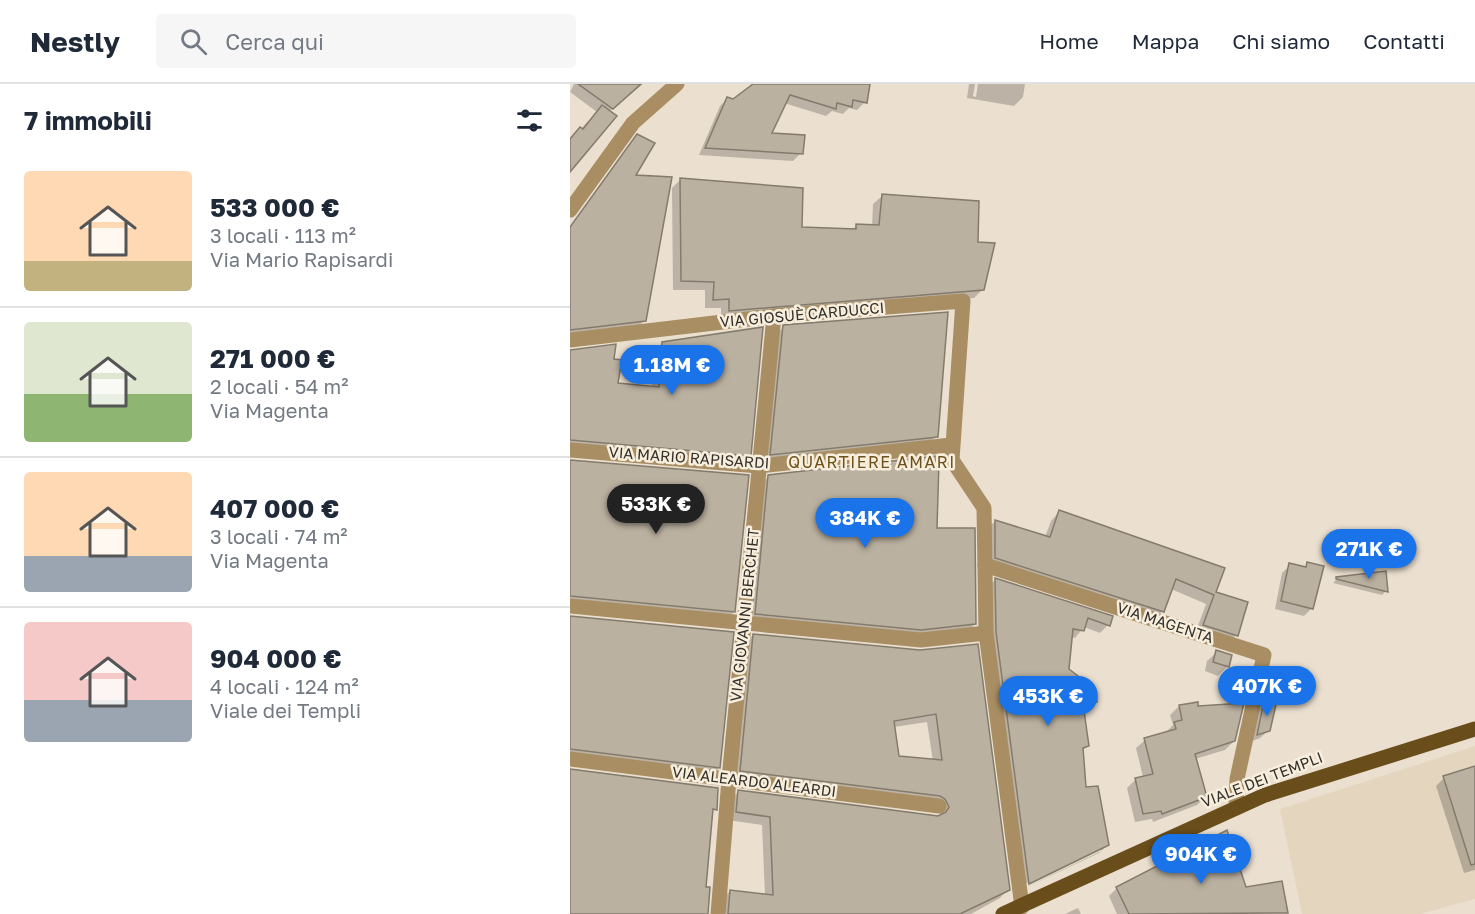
<!DOCTYPE html>
<html lang="it">
<head>
<meta charset="utf-8">
<style>
	:root { --surface:#fff; --page:#f6f6f7; --text:#1f2937; --muted:#747a83; --line:#e0e1e3; --accent:#1a73e8 }
	body { margin:0; font-family:"Golos Text",sans-serif; background:var(--page); color:var(--text); height:100vh; display:flex; flex-direction:column; font-size:22px; white-space:nowrap }
	* { box-sizing:border-box; margin:0 }
	p { font-size:20px; color:var(--muted) }
	.icon { flex:none; width:33px; height:33px; fill:none; stroke:currentColor; stroke-width:2; stroke-linecap:round; stroke-linejoin:round }
	.map { position:relative; flex:1; overflow:hidden }
	.drawer { display:flex; flex-direction:column; background:var(--surface); width:570px }
	.drawer>* { flex:none }
	.price { position:absolute; translate:-50% -51px; padding:0 14px; border-radius:21px; background:var(--accent); color:#fff; font-size:20px; line-height:39px; filter:drop-shadow(0 2px 3px #0008) }
	.price::after { content:''; position:absolute; left:50%; top:36px; width:18px; height:14px; margin-left:-9px; background:inherit; clip-path:polygon(0 0,100% 0,50% 100%) }
	.price.current { background:#222; color:#fff }
	ul { padding:0; list-style:none }
	li { display:flex; align-items:center; gap:18px; height:150px; padding:0 24px }
	li+li { border-top:2px solid var(--line) }
	li span { display:grid; place-items:center; flex:none; width:168px; height:120px; border-radius:6px; color:#555 }
	li>.icon { margin-inline-start:auto }
	span .icon { width:72px; height:72px; fill:#fffc; stroke-width:1 }
	li b { font-size:26px }
	h2 { display:flex; justify-content:space-between; align-items:center; height:72px; padding:0 24px; font-size:26px }
	header { display:flex; align-items:center; gap:36px; box-sizing:border-box; height:84px; padding:0 30px; background:var(--surface); border-bottom:2px solid var(--line) }
	header strong { font-size:28px }
	nav { display:flex; gap:33px; margin-inline-start:auto; font-size:21px }
	.search { width:420px; height:54px; background:var(--page); display:flex; align-items:center; gap:15px; box-sizing:border-box; padding:0 21px; border-radius:6px; color:var(--muted); font-size:22px }
	main { display:flex; flex:1; min-height:0 }
	.map>svg:first-child { display:block }
</style>
</head>
<body>
<header>
<strong>Nestly</strong>
<div class="search"><svg class="icon" aria-label="search" viewBox="0 0 24 24"><circle cx="10" cy="10" r="6"/><path d="M15 15l6 6"/></svg>Cerca qui</div>
<nav><a>Home</a><a>Mappa</a><a>Chi siamo</a><a>Contatti</a></nav>
</header>
<main>
<section class="drawer">
<h2>7 immobili<svg class="icon" aria-label="filters" viewBox="0 0 24 24"><path d="M4 7h16M4 17h16"/><circle cx="9" cy="7" r="2"/><circle cx="15" cy="17" r="2"/></svg></h2>
<ul>
<li><span style="background:linear-gradient(#ffd9b3 75%,#c2b280 0)"><svg class="icon" aria-label="home" viewBox="0 0 24 24"><path d="M3 11l9-7 9 7M6 9v11h12V9"/></svg></span><div><b>533 000 €</b><p>3 locali · 113 m²</p><p>Via Mario Rapisardi</p></div></li>
<li><span style="background:linear-gradient(#dfe7d0 60%,#8fb573 0)"><svg class="icon" aria-label="home" viewBox="0 0 24 24"><path d="M3 11l9-7 9 7M6 9v11h12V9"/></svg></span><div><b>271 000 €</b><p>2 locali · 54 m²</p><p>Via Magenta</p></div></li>
<li><span style="background:linear-gradient(#ffd9b3 70%,#9aa5b1 0)"><svg class="icon" aria-label="home" viewBox="0 0 24 24"><path d="M3 11l9-7 9 7M6 9v11h12V9"/></svg></span><div><b>407 000 €</b><p>3 locali · 74 m²</p><p>Via Magenta</p></div></li>
<li><span style="background:linear-gradient(#f6c9c9 65%,#9aa5b1 0)"><svg class="icon" aria-label="home" viewBox="0 0 24 24"><path d="M3 11l9-7 9 7M6 9v11h12V9"/></svg></span><div><b>904 000 €</b><p>4 locali · 124 m²</p><p>Viale dei Templi</p></div></li>
</ul>
</section>
<div class="map">
<svg width="905" height="830" viewBox="0 0 905 830">
	<rect width="100%" height="100%" fill="#ebe0d0"/>
	<!-- built -->
	<path fill="#e3d5be" d="M905 662V815L850 830H732L710 725Z"/>
	<!-- shadow -->
	<g fill="#0003" fill-rule="evenodd">
		<path d="M4 0H73L39 28 0 85V56L27 28 0 8Z"/>
		<path d="M185 0H301L295 18 287 26 279 24 273 30 262 27 256 32 214 19 200 50 231 69 223 77 129 71 150 22 157 15 163 16Z"/>
		<path d="M399 0H405L403 12 406 13 408 0H455L453 13 444 22 397 14Z"/>
		<path d="M67 52 63 92 75 236 66 245 0 253V144Z"/>
		<path d="M110 96 231 145 282 146 287 141 302 142 303 120 312 112 407 159 413 205 404 214 151 235V224H135V206H103L102 104Z"/>
		<path d="M214 243 366 352 357 361 192 379 205 251Z"/>
		<path d="M93 259 179 371 171 379 0 365V267L43 276 46 300 82 304 84 268Z"/>
		<path d="M0 377 164 528 155 536 0 521Z"/>
		<path d="M363 379 365 446 405 540 397 548 342 553 178 537 191 400 199 392Z"/>
		<path d="M489 428 644 509 666 551 658 560 625 550 636 520 601 505 592 527 584 536 416 482 417 446 425 437 475 453 481 437Z"/>
		<path d="M737 480 742 524 734 532 705 525 712 489 720 481 734 484Z"/>
		<path d="M815 489 816 507 812 511 763 499 766 496Z"/>
		<path d="M425 496 538 541 530 549 514 543 505 554 501 553 498 586 525 618 518 625 512 626 517 662 512 668 514 705 537 761 529 769 451 806 418 504ZM531 763V767L453 805 451 802Z"/>
		<path d="M0 533 149 684 140 692 0 674Z"/>
		<path d="M183 551 350 567 438 805 430 814 401 830H151L152 816 160 807 195 811 192 741 158 736 160 716 168 708 371 732 367 723 162 695 175 560ZM357 638 363 677 327 673 324 643Z"/>
		<path d="M647 568 660 572 657 583 648 592 635 587 637 577Z"/>
		<path d="M695 619 699 646 690 654 680 658 687 627Z"/>
		<path d="M609 622 627 623 664 657 655 666 625 675 636 713 627 721 583 738 582 735 565 738 557 704 566 695 573 693 566 664 575 656 596 648 603 641 600 631Z"/>
		<path d="M905 683V786L894 789 866 702 874 694Z"/>
		<path d="M547 804 675 805 717 828 547 830 539 812Z"/>
		<path d="M508 824 511 830H495Z"/>
	</g>
	<!-- building -->
	<g fill="#bbb1a1" stroke="#847b6c" stroke-width="1.5" fill-rule="evenodd">
		<path d="M8 0H71L43 25Z"/>
		<path d="M183 0H300L297 19 283 16 282 23 267 19 266 25 220 11 202 49 235 51 233 70 135 64 157 13 163 15Z"/>
		<path d="M32 21 47 32 0 88V55L10 43 13 45Z"/>
		<path d="M67 50 85 59 66 91 102 93 76 237 0 246V143Z"/>
		<path d="M110 94 233 104 232 143 286 145V140L309 141 312 110 409 117 408 158 425 159 414 206 159 227V215L143 216 144 198 111 197Z"/>
		<path d="M378 228 368 353 200 371 213 241Z"/>
		<path d="M193 243 181 372 0 356V266L46 260 44 275 52 276 48 299 89 303 92 258Z"/>
		<path d="M366 372 365 378 369 377 367 444H405L406 540 351 546 185 530 198 391Z"/>
		<path d="M0 376 179 391 165 528 0 512Z"/>
		<path d="M489 426 655 484 646 508 678 518 668 552 633 541 644 511 606 495 594 528 425 474V436L480 453Z"/>
		<path d="M737 478 754 482 743 525 711 517 719 479 736 483Z"/>
		<path d="M816 487 818 508 766 495V493Z"/>
		<path d="M425 494 543 532 540 542 518 534 514 547 503 545 499 585 526 606 527 618 513 620 519 662 513 664 516 703 528 702 539 761 459 800 426 548Z"/>
		<path d="M0 532 164 548 150 684 0 665Z"/>
		<path d="M183 550 350 566 408 560 440 806 390 830H158L160 806 203 811 200 733 166 728 168 706 368 732 376 728 379 723 375 715 370 712 170 687ZM366 630 372 676 329 672 324 637Z"/>
		<path d="M646 566 662 571 659 583 643 578Z"/>
		<path d="M707 616 700 647 687 651 694 617Z"/>
		<path d="M628 618V622L674 619 665 657 625 670 637 713 592 730 591 727 573 730 565 694 583 690 574 654 606 645 604 638 612 636 609 621Z"/>
		<path d="M905 682V780L901 781 873 692Z"/>
		<path d="M0 685 148 704 147 726 143 725 136 803H140L138 830H0Z"/>
		<path d="M657 746 676 803 712 797 718 829 559 830 546 803Z"/>
	</g>
	<g fill="none" stroke-linecap="round" stroke-linejoin="round">
		<!-- minor -->
		<g stroke="#a98e63" stroke-width="15">
			<path d="M0 126 63 39 107 0"/>
			<path d="M0 256 204 232 393 217 382 376 414 424 416 549 452 823"/>
			<path d="M0 366 189 382 381 361"/>
			<path d="M415 481 694 571 667 695 666 724"/>
			<path d="M0 522 351 556 416 549"/>
			<path d="M0 675 369 722"/>
			<path d="M148 830 159 695 204 232"/>
		</g>
		<!-- major -->
		<path stroke="#694d1a" stroke-width="15" d="M433 830 695 711 905 645"/>
	</g>
	<g text-anchor="middle" stroke-width="5" stroke-linejoin="round" paint-order="stroke">
		<!-- street labels -->
		<g font-size="15" fill="#34302a" stroke="#f8eedd">
			<text transform="translate(232 231) rotate(-5)" y="5">VIA GIOSUÈ CARDUCCI</text>
			<text transform="translate(119 374) rotate(4)" y="5">VIA MARIO RAPISARDI</text>
			<text transform="translate(175 531) rotate(-84)" y="5">VIA GIOVANNI BERCHET</text>
			<text transform="translate(595 539) rotate(18)" y="5">VIA MAGENTA</text>
			<text transform="translate(692 696) rotate(-21)" y="5">VIALE DEI TEMPLI</text>
			<text transform="translate(184 698) rotate(7)" y="5">VIA ALEARDO ALEARDI</text>
		</g>
		<!-- neighbourhood labels -->
		<g font-size="16" letter-spacing="1.5" fill="#6e511a" stroke="#f8eedd">
			<text x="302" y="384">QUARTIERE AMARI</text>
		</g>
	</g>
</svg>
<b class="price" style="left:102px;top:312px">1.18M €</b>
<b class="price current" style="left:86px;top:451px">533K €</b>
<b class="price" style="left:295px;top:465px">384K €</b>
<b class="price" style="left:799px;top:496px">271K €</b>
<b class="price" style="left:697px;top:633px">407K €</b>
<b class="price" style="left:478px;top:643px">453K €</b>
<b class="price" style="left:631px;top:801px">904K €</b>
</div>
</main>
</body>
</html>
